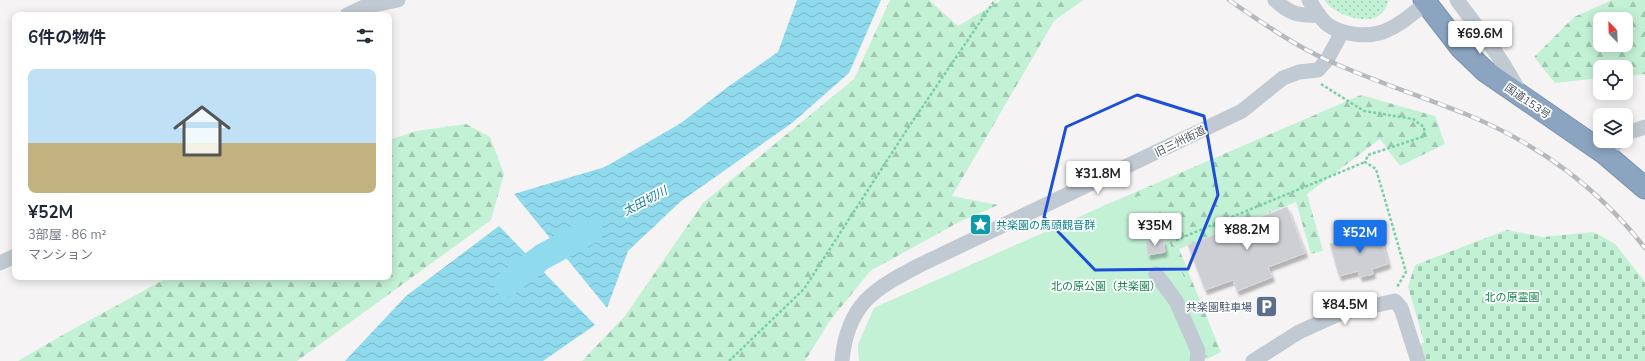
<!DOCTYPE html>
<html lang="ja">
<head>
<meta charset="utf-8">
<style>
	:root { --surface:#fff; --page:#f6f6f7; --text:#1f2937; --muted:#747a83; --line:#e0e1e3; --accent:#1a73e8 }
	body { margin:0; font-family:"Nunito Sans","Noto Sans JP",sans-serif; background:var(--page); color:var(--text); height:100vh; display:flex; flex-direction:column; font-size:15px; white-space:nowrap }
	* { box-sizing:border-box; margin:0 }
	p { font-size:13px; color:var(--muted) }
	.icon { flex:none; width:22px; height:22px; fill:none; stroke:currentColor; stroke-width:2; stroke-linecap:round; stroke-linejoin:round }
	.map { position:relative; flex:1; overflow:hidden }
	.side { position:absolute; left:12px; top:12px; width:380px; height:268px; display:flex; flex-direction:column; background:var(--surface); border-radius:8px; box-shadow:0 2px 10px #0003 }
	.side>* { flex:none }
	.needle { width:26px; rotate:337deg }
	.fabs { position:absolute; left:1593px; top:12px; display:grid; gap:8px }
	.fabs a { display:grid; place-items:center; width:40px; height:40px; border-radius:8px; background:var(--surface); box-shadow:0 2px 10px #0003; font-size:20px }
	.price { position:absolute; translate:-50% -34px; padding:0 9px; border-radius:4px; background:#fff; color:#222; font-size:13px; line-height:26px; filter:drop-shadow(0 1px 2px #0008) }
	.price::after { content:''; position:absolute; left:50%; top:24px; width:12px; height:9px; margin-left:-6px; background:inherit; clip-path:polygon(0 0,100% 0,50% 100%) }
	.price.selected { background:var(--accent); color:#fff }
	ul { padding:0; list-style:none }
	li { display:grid; align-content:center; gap:8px; height:212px; padding:0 16px }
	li+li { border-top:1px solid var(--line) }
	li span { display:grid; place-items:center; height:124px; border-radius:8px; color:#555 }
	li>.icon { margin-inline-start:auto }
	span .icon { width:72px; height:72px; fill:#fffc; stroke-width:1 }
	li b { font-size:17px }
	h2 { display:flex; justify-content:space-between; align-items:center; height:48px; padding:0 16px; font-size:17px }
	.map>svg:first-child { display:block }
</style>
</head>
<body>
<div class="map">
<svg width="1645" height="361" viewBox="0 0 1645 361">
	<defs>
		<pattern id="grass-dots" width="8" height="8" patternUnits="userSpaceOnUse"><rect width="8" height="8" fill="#c3f1d5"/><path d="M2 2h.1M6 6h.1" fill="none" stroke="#a0c6b0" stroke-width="1.8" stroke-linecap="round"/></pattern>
		<pattern id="forest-firs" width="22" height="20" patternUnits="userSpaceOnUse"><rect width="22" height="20" fill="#c3f1d5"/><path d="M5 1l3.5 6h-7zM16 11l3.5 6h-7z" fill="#a0c6b0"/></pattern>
		<pattern id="cemetery-stones" width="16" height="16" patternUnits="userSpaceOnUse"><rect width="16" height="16" fill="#c3f1d5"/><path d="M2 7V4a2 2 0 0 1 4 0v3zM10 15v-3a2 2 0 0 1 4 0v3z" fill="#a0c6b0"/></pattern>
		<pattern id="water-waves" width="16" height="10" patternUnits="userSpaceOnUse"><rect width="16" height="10" fill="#90daee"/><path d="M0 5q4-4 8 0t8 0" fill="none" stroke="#78b4c4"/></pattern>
		<filter id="shadow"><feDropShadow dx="2.5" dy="4.5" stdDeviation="1" flood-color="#0004"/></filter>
	</defs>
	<rect width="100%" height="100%" fill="#f5f3f3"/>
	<!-- grass -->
	<path fill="url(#grass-dots)" d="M1324 0H1389C1387 4 1386 9 1383 12 1370 28 1333 14 1324 0Z"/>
	<!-- forest -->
	<g fill="url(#forest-firs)" fill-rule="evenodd">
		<path d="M890 0H929L958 26 1001 0H1083L1054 21 952 196 998 205 961 221 870 271 829 322 805 361H582L625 316 703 203 854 79Z"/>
		<path d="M1612 0H1645V74L1626 76V67H1600V78L1555 83 1534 57 1574 17ZM1600 19H1626V45H1600Z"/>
		<path d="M1361 95 1435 116 1445 144 1400 166 1380 139 1307 194 1323 251 1311 254 1296 202 1179 249 1221 352 1203 361H859L858 345 874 308 1115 201Z"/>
		<path d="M466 124 490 137 504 174 491 220 297 361H18L66 333 169 277H389V140L416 131Z"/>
	</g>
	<!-- cemetery -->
	<path fill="url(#cemetery-stones)" d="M1507 230 1543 237 1594 232 1615 244 1645 282V361H1419L1417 346 1424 342 1408 287 1415 265Z"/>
	<!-- green -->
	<path fill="#c3f1d5" d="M1149 194 1214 348 1200 361H859L858 345 874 308 1115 201Z"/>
	<!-- water -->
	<g fill="url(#water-waves)">
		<path d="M797 0H881L849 73 792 123 681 201 628 251 607 308 514 194 605 167 681 123 729 86 778 52Z"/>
		<path d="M499 226 595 325 543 361H345L406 296Z"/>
	</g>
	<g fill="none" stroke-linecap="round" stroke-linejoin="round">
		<!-- river -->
		<path stroke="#90daee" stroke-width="26" d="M507 284 542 257 590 231"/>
	</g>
	<!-- building -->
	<g fill="#cdcfd5" stroke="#d7d9de" filter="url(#shadow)">
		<path d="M1287 207 1305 253 1268 267 1272 277 1237 291 1233 280 1205 290 1188 245Z"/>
		<path d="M1379 230 1388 264 1372 269 1373 274 1360 277 1358 271 1339 276 1330 244Z"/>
		<path d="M1163 240 1165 252 1148 255 1146 242Z"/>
	</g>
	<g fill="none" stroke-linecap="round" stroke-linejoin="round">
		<defs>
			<path id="highway" d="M1424 0 1461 48 1485 71 1604 153 1645 188"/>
		</defs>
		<!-- highway casing -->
		<use href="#highway" stroke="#7690ad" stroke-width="23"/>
		<!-- path -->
		<g stroke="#7ad0a6" stroke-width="2.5" stroke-dasharray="3 2" stroke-linecap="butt">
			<path d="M1321 84 1364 111 1413 119 1424 127 1425 136 1368 155 1365 162 1376 169 1406 272 1397 287"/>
			<path d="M1176 240 1365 162"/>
			<path d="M729 361 804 289 908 128 995 0"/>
		</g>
		<!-- minor -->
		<g stroke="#c1cad2" stroke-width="15">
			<path d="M1275 0C1290 14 1298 16 1319 15"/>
			<path d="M1309 0C1315 9 1320 19 1328 25 1343 35 1368 38 1385 31 1401 25 1413 13 1426 3"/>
			<path d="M1457 0C1479 30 1504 60 1520 94"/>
			<path d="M347 15 364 7 398 0"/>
			<path d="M1626 136 1630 132 1645 127"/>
			<path d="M1604 153 1619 141"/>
			<path d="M0 263 15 256"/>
			<path d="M1156 274 1176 301 1198 351 1197 361"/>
			<path d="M842 361C847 304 874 289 920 265L1242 111 1283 78 1299 72 1318 70 1327 60 1342 32"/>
			<path d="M1253 361 1299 332 1341 313 1395 301 1401 308 1418 361"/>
		</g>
		<!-- highway -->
		<use href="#highway" stroke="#8ba5c1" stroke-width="21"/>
		<defs>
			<path id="rail" d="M1229 0C1261 22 1292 44 1327 60 1373 81 1421 96 1468 115 1540 145 1597 187 1645 248"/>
		</defs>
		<!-- rail casing -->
		<use href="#rail" stroke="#b5b8bd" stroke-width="4.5"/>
		<!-- rail -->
		<use href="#rail" stroke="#fff" stroke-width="3" stroke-dasharray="9" stroke-linecap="butt"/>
	</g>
	<!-- marked area -->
	<path fill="none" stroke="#1d4ed8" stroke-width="3" stroke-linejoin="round" d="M1137 95 1204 116 1218 195 1188 269 1095 270 1044 217 1066 127Z"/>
	<!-- icons -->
	<defs>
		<symbol id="sight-square" viewBox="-11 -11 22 22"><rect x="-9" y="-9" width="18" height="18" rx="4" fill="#0f9aa8" stroke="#fff"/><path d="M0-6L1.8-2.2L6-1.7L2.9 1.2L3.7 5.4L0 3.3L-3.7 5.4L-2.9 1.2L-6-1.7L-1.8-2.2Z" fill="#fff"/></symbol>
		<symbol id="parking-square" viewBox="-11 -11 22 22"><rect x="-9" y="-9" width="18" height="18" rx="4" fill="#5c6f8a" stroke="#fff"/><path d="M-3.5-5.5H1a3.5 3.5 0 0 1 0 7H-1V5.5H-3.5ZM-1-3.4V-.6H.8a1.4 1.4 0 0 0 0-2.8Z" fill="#fff"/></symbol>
	</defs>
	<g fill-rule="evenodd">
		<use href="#sight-square" x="968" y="212" width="25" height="25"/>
		<use href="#parking-square" x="1254" y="294" width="25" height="25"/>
	</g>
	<g text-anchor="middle" stroke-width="3.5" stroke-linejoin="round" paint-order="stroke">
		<!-- street labels -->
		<g font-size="11" fill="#4a5661" stroke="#fff">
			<text transform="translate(1528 101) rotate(35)" y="4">国道153号</text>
			<text transform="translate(1180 141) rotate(-26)" y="4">旧三州街道</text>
		</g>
		<!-- culture labels -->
		<g font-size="11" fill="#0d838f" stroke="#fff" text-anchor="start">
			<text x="996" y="229">共楽園の馬頭観音群</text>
		</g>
		<!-- park labels -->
		<g font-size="11" fill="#17864f" stroke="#fff">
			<text x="1106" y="290">北の原公園（共楽園）</text>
			<text x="1512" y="301">北の原霊園</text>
		</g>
		<!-- service labels -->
		<g font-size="11" fill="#4e5e75" stroke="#fff" text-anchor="end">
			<text x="1252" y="311">共楽園駐車場</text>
		</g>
		<!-- water labels -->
		<g font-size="12" font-style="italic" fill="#0c7c9b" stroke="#fff">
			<text transform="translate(645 201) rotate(-28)" y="4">太田切川</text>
		</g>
	</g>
</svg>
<div class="fabs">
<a><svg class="needle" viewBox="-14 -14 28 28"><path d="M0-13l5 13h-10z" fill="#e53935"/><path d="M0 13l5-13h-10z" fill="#747a83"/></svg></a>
<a><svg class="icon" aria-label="locate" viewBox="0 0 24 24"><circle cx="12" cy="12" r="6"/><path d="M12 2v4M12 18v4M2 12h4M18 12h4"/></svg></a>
<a><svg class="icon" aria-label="layers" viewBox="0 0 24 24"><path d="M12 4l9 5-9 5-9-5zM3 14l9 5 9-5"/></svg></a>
</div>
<b class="price" style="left:1480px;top:55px">¥69.6M</b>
<b class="price" style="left:1098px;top:195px">¥31.8M</b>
<b class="price" style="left:1155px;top:247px">¥35M</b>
<b class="price" style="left:1247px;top:251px">¥88.2M</b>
<b class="price selected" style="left:1360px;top:254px">¥52M</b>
<b class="price" style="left:1345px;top:326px">¥84.5M</b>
<section class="side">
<h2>6件の物件<svg class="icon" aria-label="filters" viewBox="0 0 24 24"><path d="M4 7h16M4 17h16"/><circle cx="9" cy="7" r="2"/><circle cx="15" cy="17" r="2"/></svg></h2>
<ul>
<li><span style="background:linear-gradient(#bfe0f5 60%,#c2b280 0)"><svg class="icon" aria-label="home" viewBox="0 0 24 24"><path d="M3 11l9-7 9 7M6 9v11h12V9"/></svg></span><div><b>¥52M</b><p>3部屋 · 86 m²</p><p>マンション</p></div></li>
</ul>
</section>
</div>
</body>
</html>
